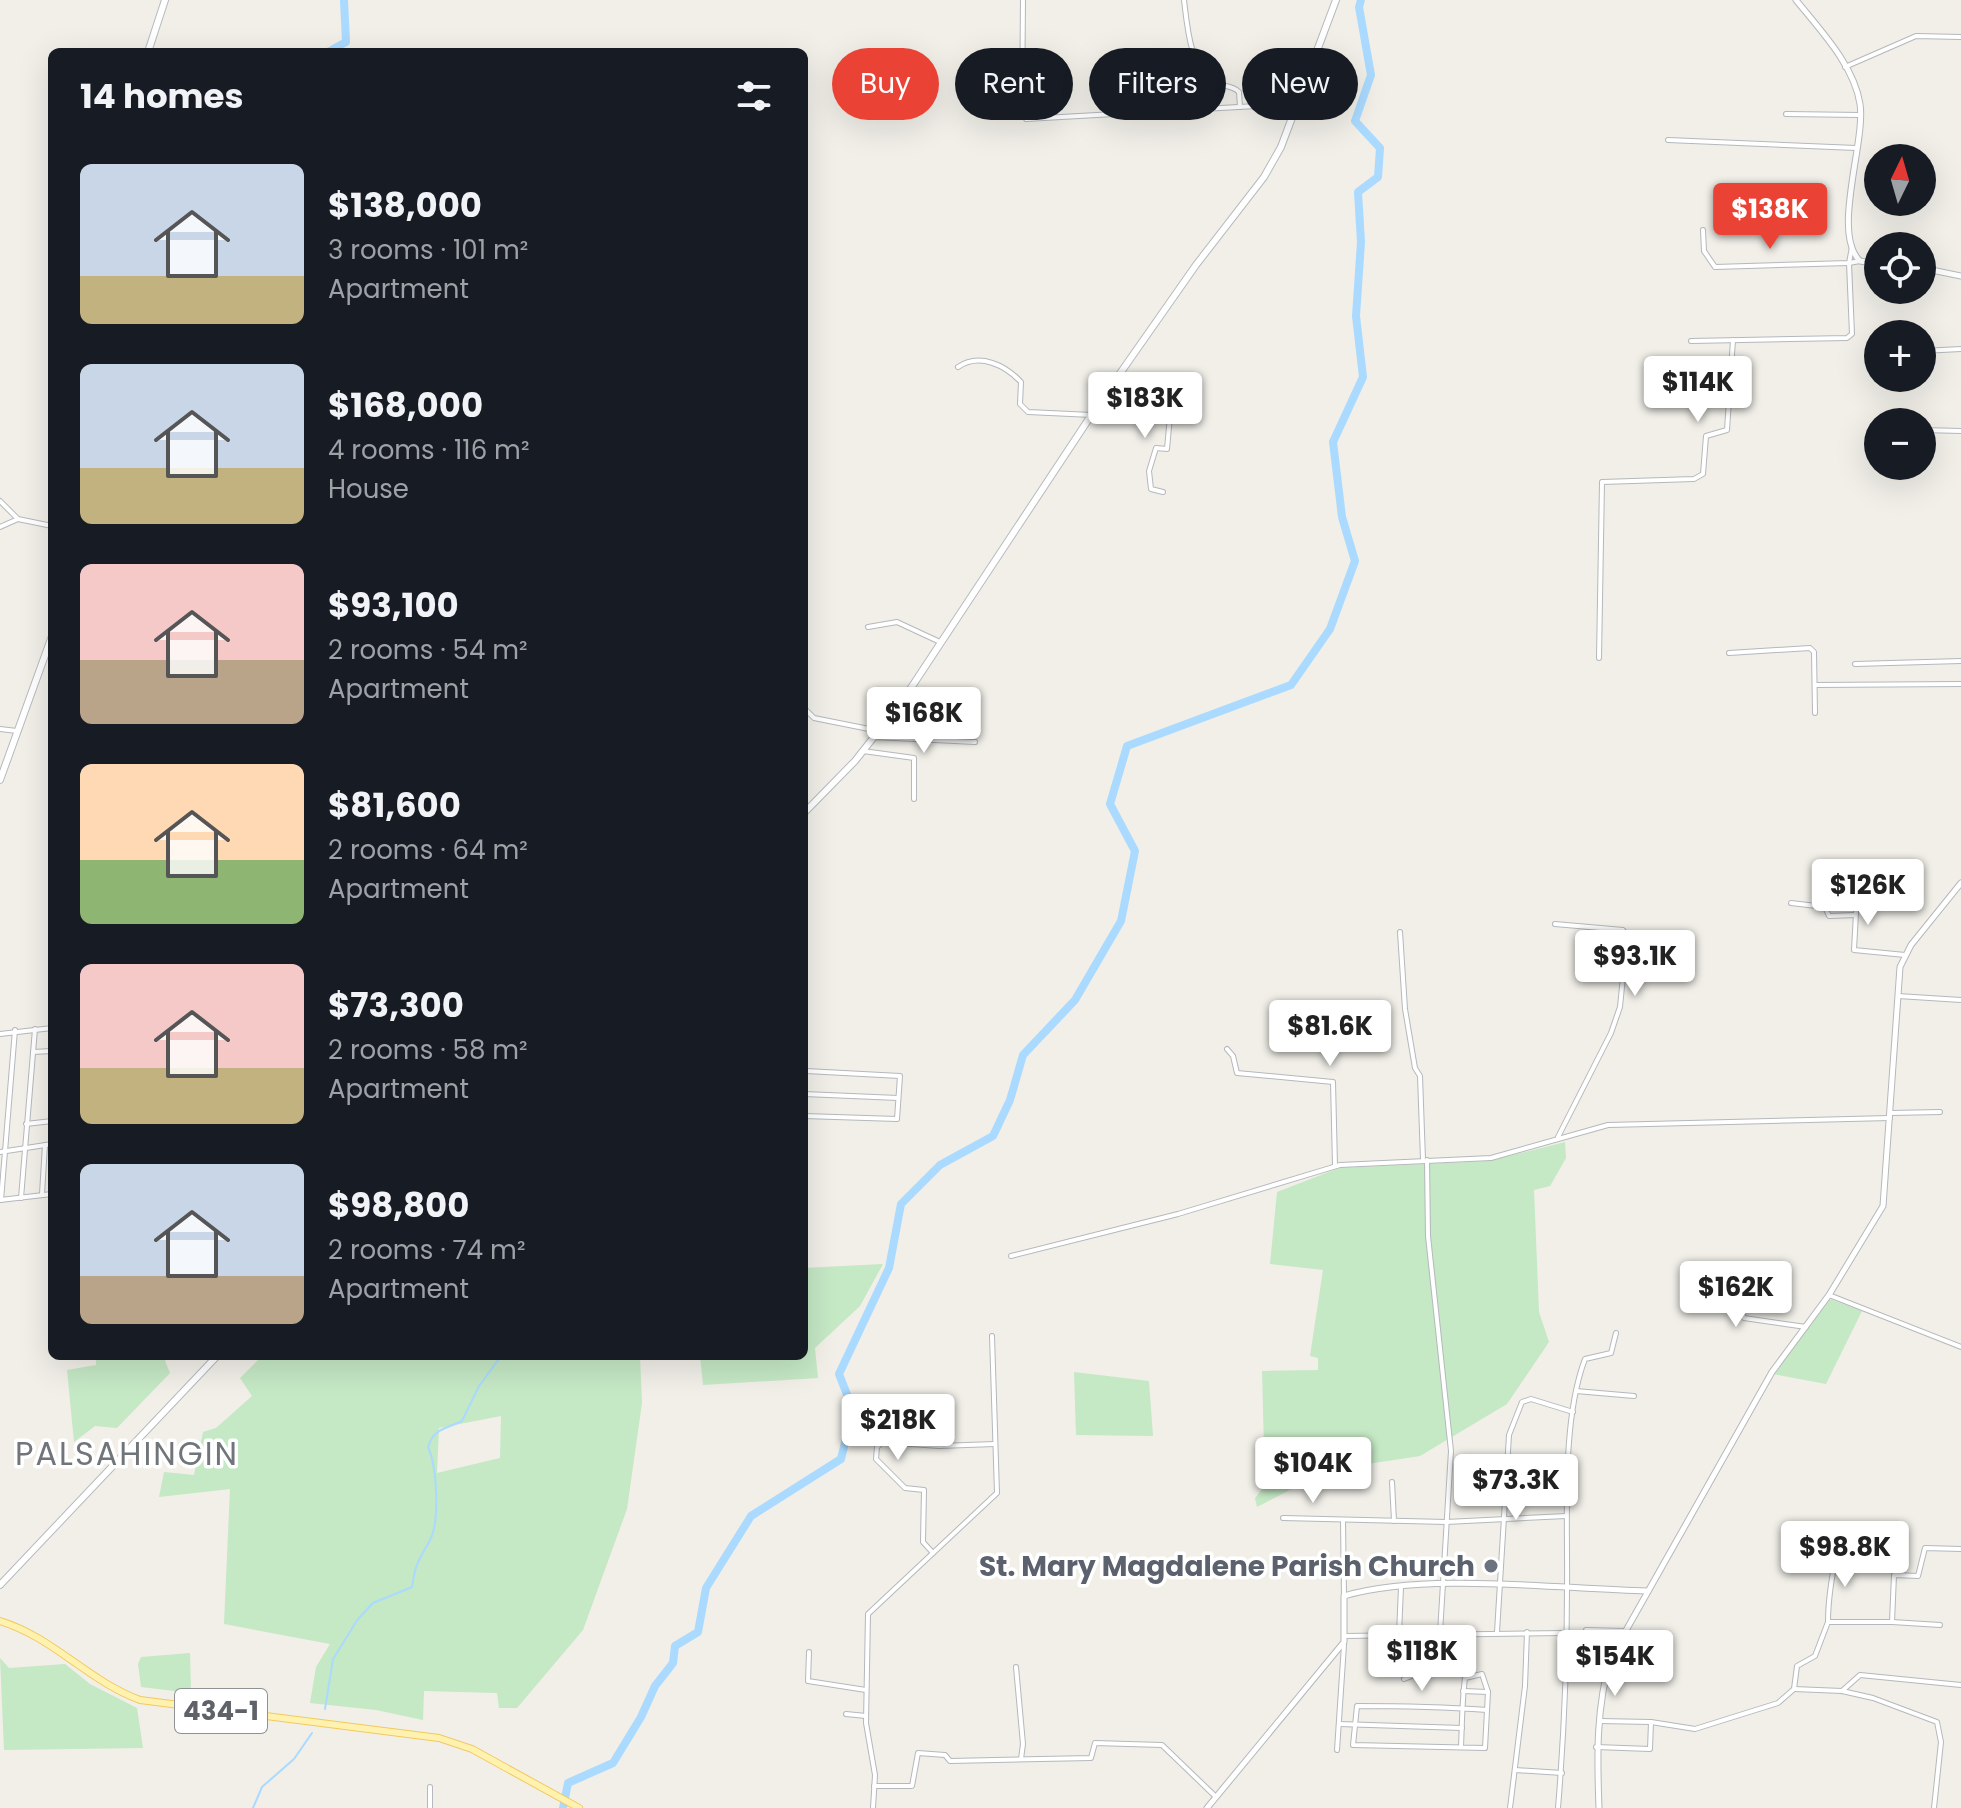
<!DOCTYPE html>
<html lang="en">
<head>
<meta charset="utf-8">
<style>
	:root { --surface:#171b24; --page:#242831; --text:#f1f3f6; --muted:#9ea1a6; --accent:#ea4335 }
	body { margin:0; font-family:Poppins,sans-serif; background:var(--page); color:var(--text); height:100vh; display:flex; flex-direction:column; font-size:30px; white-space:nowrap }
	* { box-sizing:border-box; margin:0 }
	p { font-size:26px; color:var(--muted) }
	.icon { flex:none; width:44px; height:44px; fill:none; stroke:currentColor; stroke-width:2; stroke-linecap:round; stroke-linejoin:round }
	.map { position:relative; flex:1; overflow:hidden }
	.panel { position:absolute; left:48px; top:48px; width:760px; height:1312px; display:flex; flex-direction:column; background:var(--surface); border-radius:12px; box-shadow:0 8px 32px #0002 }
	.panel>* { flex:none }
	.banner { position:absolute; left:832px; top:48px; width:760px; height:72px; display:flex; gap:16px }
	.needle { width:52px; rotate:5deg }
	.fabs { position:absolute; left:1864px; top:144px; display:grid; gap:16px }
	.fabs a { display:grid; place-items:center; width:72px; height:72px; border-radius:50%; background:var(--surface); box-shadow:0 8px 32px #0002; font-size:40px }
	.price { position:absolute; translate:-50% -68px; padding:0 18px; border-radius:8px; background:#fff; color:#222; font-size:26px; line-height:52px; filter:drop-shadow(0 2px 4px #0008) }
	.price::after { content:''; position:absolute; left:50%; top:48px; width:24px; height:18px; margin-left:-12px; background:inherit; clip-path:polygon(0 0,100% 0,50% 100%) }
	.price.on { background:var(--accent); color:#fff }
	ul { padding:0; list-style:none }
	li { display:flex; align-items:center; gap:24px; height:200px; padding:0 32px }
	li span { display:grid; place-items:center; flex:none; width:224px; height:160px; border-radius:12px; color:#555 }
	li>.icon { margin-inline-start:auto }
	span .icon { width:96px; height:96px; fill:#fffc; stroke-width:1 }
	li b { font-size:34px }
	h2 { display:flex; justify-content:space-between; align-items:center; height:96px; padding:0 32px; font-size:34px }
	.chip { padding:0 28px; border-radius:36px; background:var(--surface); box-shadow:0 8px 32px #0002; font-size:28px; line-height:72px }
	.chip.on { background:var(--accent); color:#fff }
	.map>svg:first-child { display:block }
</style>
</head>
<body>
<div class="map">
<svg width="1961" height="1808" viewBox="0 0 1961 1808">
	<rect width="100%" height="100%" fill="#f1efe8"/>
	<!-- green -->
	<g fill="#c5e8c5" fill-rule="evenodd">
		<path d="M1565 1142 1566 1158 1550 1186 1534 1190 1539 1312 1549 1342 1507 1404 1420 1456 1328 1470 1257 1507 1255 1498 1265 1485 1262 1371 1318 1370V1358L1310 1356 1323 1270 1270 1264 1277 1192 1339 1168 1489 1161Z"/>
		<path d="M883 1264 860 1306 815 1348 818 1378 703 1385 700 1356H804V1268Z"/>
		<path d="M1830 1299 1862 1311 1826 1384 1773 1374Z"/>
		<path d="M96 1356H170L165 1361 170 1373 117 1428 95 1426 74 1442 67 1370 96 1365Z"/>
		<path d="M262 1356H640L642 1403 627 1509 583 1630 517 1708H499L497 1693 424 1691 423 1720 376 1710 310 1703 316 1667 330 1644 224 1624 230 1489 159 1497 164 1472 194 1475 203 1432 216 1428 252 1396 240 1378ZM501 1416 500 1458 437 1473 439 1428Z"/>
		<path d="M1074 1372 1149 1381 1153 1436 1076 1435Z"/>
		<path d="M190 1653 191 1693 141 1687 138 1664 141 1657Z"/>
		<path d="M0 1658 9 1668 65 1664 90 1684 137 1708 143 1748 4 1750Z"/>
	</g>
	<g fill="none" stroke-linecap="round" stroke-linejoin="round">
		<!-- stream -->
		<g stroke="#aadaff" stroke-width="2">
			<path d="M325 1709 333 1659 358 1619 373 1603 412 1587C416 1561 418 1562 430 1540 440 1521 437 1467 428 1447 434 1428 446 1429 462 1421L479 1386 501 1356"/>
			<path d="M253 1808 262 1787 294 1759 312 1733"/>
		</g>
		<!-- river -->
		<g stroke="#aadaff" stroke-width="8">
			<path d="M328 52 346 42 344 0"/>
			<path d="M563 1808 568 1783 613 1763 641 1717 655 1686 673 1663 675 1646 698 1632 706 1588 751 1516 841 1459 853 1410 839 1374 889 1268 901 1204 940 1165 993 1136 1010 1100 1023 1055 1075 1000 1121 921 1135 851 1110 804 1127 746 1291 685 1330 629 1355 561 1342 517 1333 442 1363 377 1356 316 1361 242 1358 192 1378 177 1380 148 1355 121 1371 75 1359 7 1361 0"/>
		</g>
		<defs>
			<g id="minor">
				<path d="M1023 0 1022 112 1026 119 1256 106 1294 109"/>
				<path d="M1184 0C1187 24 1190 71 1215 83 1224 87 1232 85 1239 92L1240 107"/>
				<path d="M1845 67 1916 36 1961 37"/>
				<path d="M1786 114 1860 115"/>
				<path d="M1668 140 1856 148"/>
				<path d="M1703 230 1704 251 1715 267 1849 263 1852 247"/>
				<path d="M1691 341 1847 338 1852 334 1849 263 1860 261"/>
				<path d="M1922 351 1961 349"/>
				<path d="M958 367C980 352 1006 366 1021 382L1020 404 1028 412 1092 415"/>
				<path d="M1100 402 1140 411 1171 405 1167 449 1156 448 1149 471 1151 489 1163 492"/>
				<path d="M1922 430 1961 431"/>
				<path d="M0 501 18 519 52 526"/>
				<path d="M0 527 18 519"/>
				<path d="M868 627 897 622 940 642"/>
				<path d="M1729 653 1810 648 1814 652 1815 713"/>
				<path d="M1599 658 1602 482 1694 479 1703 474 1706 436 1727 430 1733 340"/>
				<path d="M1855 664 1961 661"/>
				<path d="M1815 685 1961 684"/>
				<path d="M804 708 814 718 879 731"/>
				<path d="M0 729 17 731"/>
				<path d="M874 737 975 742"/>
				<path d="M863 751 914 758V799"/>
				<path d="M1858 876 1854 950 1905 955"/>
				<path d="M1791 903 1825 907 1829 916 1855 915"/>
				<path d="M1555 924 1623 930 1627 936 1620 1007 1611 1033 1558 1137"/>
				<path d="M1400 932 1405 1009 1415 1068 1420 1076 1423 1160"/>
				<path d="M1898 996 1961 1000"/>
				<path d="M0 1034 52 1028"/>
				<path d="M1227 1049 1233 1056 1237 1073 1333 1082 1335 1166"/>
				<path d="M33 1052 52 1051"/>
				<path d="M804 1094 898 1098"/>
				<path d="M1891 1113 1940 1112"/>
				<path d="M804 1116 897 1119 900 1076 806 1071"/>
				<path d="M26 1124 52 1121"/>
				<path d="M0 1152 52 1144"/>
				<path d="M1427 1160 1428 1236 1451 1451 1440 1633"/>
				<path d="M42 1194 45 1145"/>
				<path d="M21 1198 35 1029"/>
				<path d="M0 1200 52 1194"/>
				<path d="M1 1200 15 1030"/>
				<path d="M1011 1256 1178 1214 1340 1165 1491 1158 1608 1125 1890 1118"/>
				<path d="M1740 1264 1739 1308 1744 1318 1806 1327"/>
				<path d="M1829 1295 1961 1347"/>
				<path d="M1576 1391 1634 1396"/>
				<path d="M1507 1470 1570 1471"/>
				<path d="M1392 1482 1394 1521"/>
				<path d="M1283 1518 1446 1522 1566 1516"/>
				<path d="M1343 1520 1344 1596"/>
				<path d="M933 1553 923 1542 924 1490 905 1488 876 1459 877 1447 883 1442 939 1446 995 1444"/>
				<path d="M1828 1622C1828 1598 1832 1575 1837 1552"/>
				<path d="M1892 1622 1940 1625"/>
				<path d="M1586 1630 1625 1631"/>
				<path d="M1497 1632 1509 1435 1522 1402 1531 1399 1573 1412"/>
				<path d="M1399 1634 1401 1587"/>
				<path d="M1344 1636 1566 1633"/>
				<path d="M809 1652 808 1681 866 1690"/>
				<path d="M1016 1667 1023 1744 1021 1759"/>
				<path d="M1404 1679 1417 1674 1419 1634"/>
				<path d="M1794 1689 1842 1691 1873 1698 1937 1722 1941 1742 1934 1808"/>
				<path d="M1463 1691 1488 1692"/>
				<path d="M1842 1691 1860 1675 1961 1685"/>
				<path d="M846 1714 866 1716"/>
				<path d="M1599 1721 1651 1722 1695 1729 1778 1703 1794 1689 1797 1666 1815 1656 1828 1622H1892L1894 1575 1918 1576 1925 1548 1961 1549"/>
				<path d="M1339 1724 1462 1728"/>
				<path d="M1461 1747C1462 1724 1462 1701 1465 1678L1482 1674 1488 1692 1485 1748 1353 1745 1357 1706C1400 1706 1444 1707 1487 1710"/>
				<path d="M1596 1747 1650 1749 1651 1722"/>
				<path d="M1337 1750 1344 1645"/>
				<path d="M1515 1770 1562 1773"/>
				<path d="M874 1786H912L918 1753 945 1755 950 1761 1091 1758 1095 1743 1162 1745 1215 1796"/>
				<path d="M430 1787V1808"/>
				<path d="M873 1808 875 1775 866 1723 868 1614 997 1493 992 1336"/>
				<path d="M1510 1808 1525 1686 1527 1632"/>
				<path d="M1558 1808C1564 1735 1567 1662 1567 1589 1568 1521 1561 1422 1585 1359L1611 1353 1616 1333"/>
			</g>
			<g id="tertiary">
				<path d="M1796 0C1820 30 1854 65 1860 104 1866 142 1831 233 1860 261L1878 264"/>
				<path d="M1922 268 1961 276"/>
				<path d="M1207 1808 1344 1642V1596C1427 1572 1558 1589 1647 1591"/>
				<path d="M1599 1808C1597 1756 1596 1707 1611 1657L1772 1372 1829 1295 1883 1206 1900 967 1911 945 1961 883"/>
			</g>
			<g id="secondary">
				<path d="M148 52 165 0"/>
				<path d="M0 780 52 636"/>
				<path d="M804 813 855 761 903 700 1100 402 1196 265 1264 177 1281 147 1336 0"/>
				<path d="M0 1585 217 1356"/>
			</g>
			<path id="primary" d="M0 1621C53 1637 88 1681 140 1700L439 1738 472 1749 579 1808"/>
		</defs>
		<!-- minor casing -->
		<use href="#minor" stroke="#b5b8bc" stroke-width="6"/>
		<!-- tertiary casing -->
		<use href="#tertiary" stroke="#b5b8bc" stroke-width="7"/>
		<!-- secondary casing -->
		<use href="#secondary" stroke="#b6babf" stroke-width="8"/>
		<!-- primary casing -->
		<use href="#primary" stroke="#f2c960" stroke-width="8"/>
		<!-- minor -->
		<use href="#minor" stroke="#fff" stroke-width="4"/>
		<!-- tertiary -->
		<use href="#tertiary" stroke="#fff" stroke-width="5"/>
		<!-- secondary -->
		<use href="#secondary" stroke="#fff" stroke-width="6"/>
		<!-- primary -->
		<use href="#primary" stroke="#fff2af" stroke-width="6"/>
	</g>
	<!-- markers -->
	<circle fill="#6b7280" stroke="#fff" stroke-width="3" cx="1491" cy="1566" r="8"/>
	<g text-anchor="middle" stroke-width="7" stroke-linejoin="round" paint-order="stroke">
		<!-- shield labels -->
		<rect fill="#fff" stroke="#8f9295" stroke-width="2" x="175" y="1689" width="92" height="44" rx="6"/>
		<g font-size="26" font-weight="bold" fill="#5f6368">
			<text x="221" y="1720">434-1</text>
		</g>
		<!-- worship labels -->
		<g font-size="28" font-weight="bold" fill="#5b616d" stroke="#fff" text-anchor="end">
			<text x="1475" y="1576">St. Mary Magdalene Parish Church</text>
		</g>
		<!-- quarter labels -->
		<g font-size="32" letter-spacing="2" fill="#70757a" stroke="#fff">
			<text x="127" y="1465">PALSAHINGIN</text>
		</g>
	</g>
</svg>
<div class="fabs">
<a><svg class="needle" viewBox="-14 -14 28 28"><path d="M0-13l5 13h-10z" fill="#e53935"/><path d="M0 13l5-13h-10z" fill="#9ea1a6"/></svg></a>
<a><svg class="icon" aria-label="locate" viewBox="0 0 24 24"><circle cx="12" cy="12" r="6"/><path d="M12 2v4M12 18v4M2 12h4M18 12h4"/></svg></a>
<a>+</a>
<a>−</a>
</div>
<b class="price on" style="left:1770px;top:251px">$138K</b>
<b class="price" style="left:1698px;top:424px">$114K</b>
<b class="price" style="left:1145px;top:440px">$183K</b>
<b class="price" style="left:924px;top:755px">$168K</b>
<b class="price" style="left:1868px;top:927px">$126K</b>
<b class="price" style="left:1635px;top:998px">$93.1K</b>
<b class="price" style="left:1330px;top:1068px">$81.6K</b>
<b class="price" style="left:1736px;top:1329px">$162K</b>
<b class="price" style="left:898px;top:1462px">$218K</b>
<b class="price" style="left:1313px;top:1505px">$104K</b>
<b class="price" style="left:1516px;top:1522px">$73.3K</b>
<b class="price" style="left:1845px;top:1589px">$98.8K</b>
<b class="price" style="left:1422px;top:1693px">$118K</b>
<b class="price" style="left:1615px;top:1698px">$154K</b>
<div class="banner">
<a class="chip on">Buy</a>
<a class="chip">Rent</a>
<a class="chip">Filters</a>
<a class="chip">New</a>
</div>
<section class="panel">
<h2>14 homes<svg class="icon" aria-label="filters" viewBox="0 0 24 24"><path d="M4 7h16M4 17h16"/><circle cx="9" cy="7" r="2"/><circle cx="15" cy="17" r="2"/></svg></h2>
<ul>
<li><span style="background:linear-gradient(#c9d6e8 70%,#c2b280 0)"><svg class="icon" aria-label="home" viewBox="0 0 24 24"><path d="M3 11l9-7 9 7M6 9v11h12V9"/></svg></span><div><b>$138,000</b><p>3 rooms · 101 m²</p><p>Apartment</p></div></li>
<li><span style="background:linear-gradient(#c9d6e8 65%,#c2b280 0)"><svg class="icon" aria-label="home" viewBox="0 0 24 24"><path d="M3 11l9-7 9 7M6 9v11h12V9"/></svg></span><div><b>$168,000</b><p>4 rooms · 116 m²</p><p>House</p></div></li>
<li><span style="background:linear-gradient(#f6c9c9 60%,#b9a48a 0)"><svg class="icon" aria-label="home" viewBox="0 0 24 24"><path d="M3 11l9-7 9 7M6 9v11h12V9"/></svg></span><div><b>$93,100</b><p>2 rooms · 54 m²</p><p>Apartment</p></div></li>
<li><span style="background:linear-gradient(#ffd9b3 60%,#8fb573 0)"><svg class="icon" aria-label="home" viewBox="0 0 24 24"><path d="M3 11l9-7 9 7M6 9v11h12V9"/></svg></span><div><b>$81,600</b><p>2 rooms · 64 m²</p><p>Apartment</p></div></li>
<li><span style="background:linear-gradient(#f6c9c9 65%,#c2b280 0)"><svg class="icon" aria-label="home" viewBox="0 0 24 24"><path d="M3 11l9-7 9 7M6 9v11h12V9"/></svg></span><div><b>$73,300</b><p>2 rooms · 58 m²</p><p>Apartment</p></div></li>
<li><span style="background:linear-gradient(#c9d6e8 70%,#b9a48a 0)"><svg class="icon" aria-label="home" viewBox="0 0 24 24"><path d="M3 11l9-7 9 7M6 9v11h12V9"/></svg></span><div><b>$98,800</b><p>2 rooms · 74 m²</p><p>Apartment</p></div></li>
</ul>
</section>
</div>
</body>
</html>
